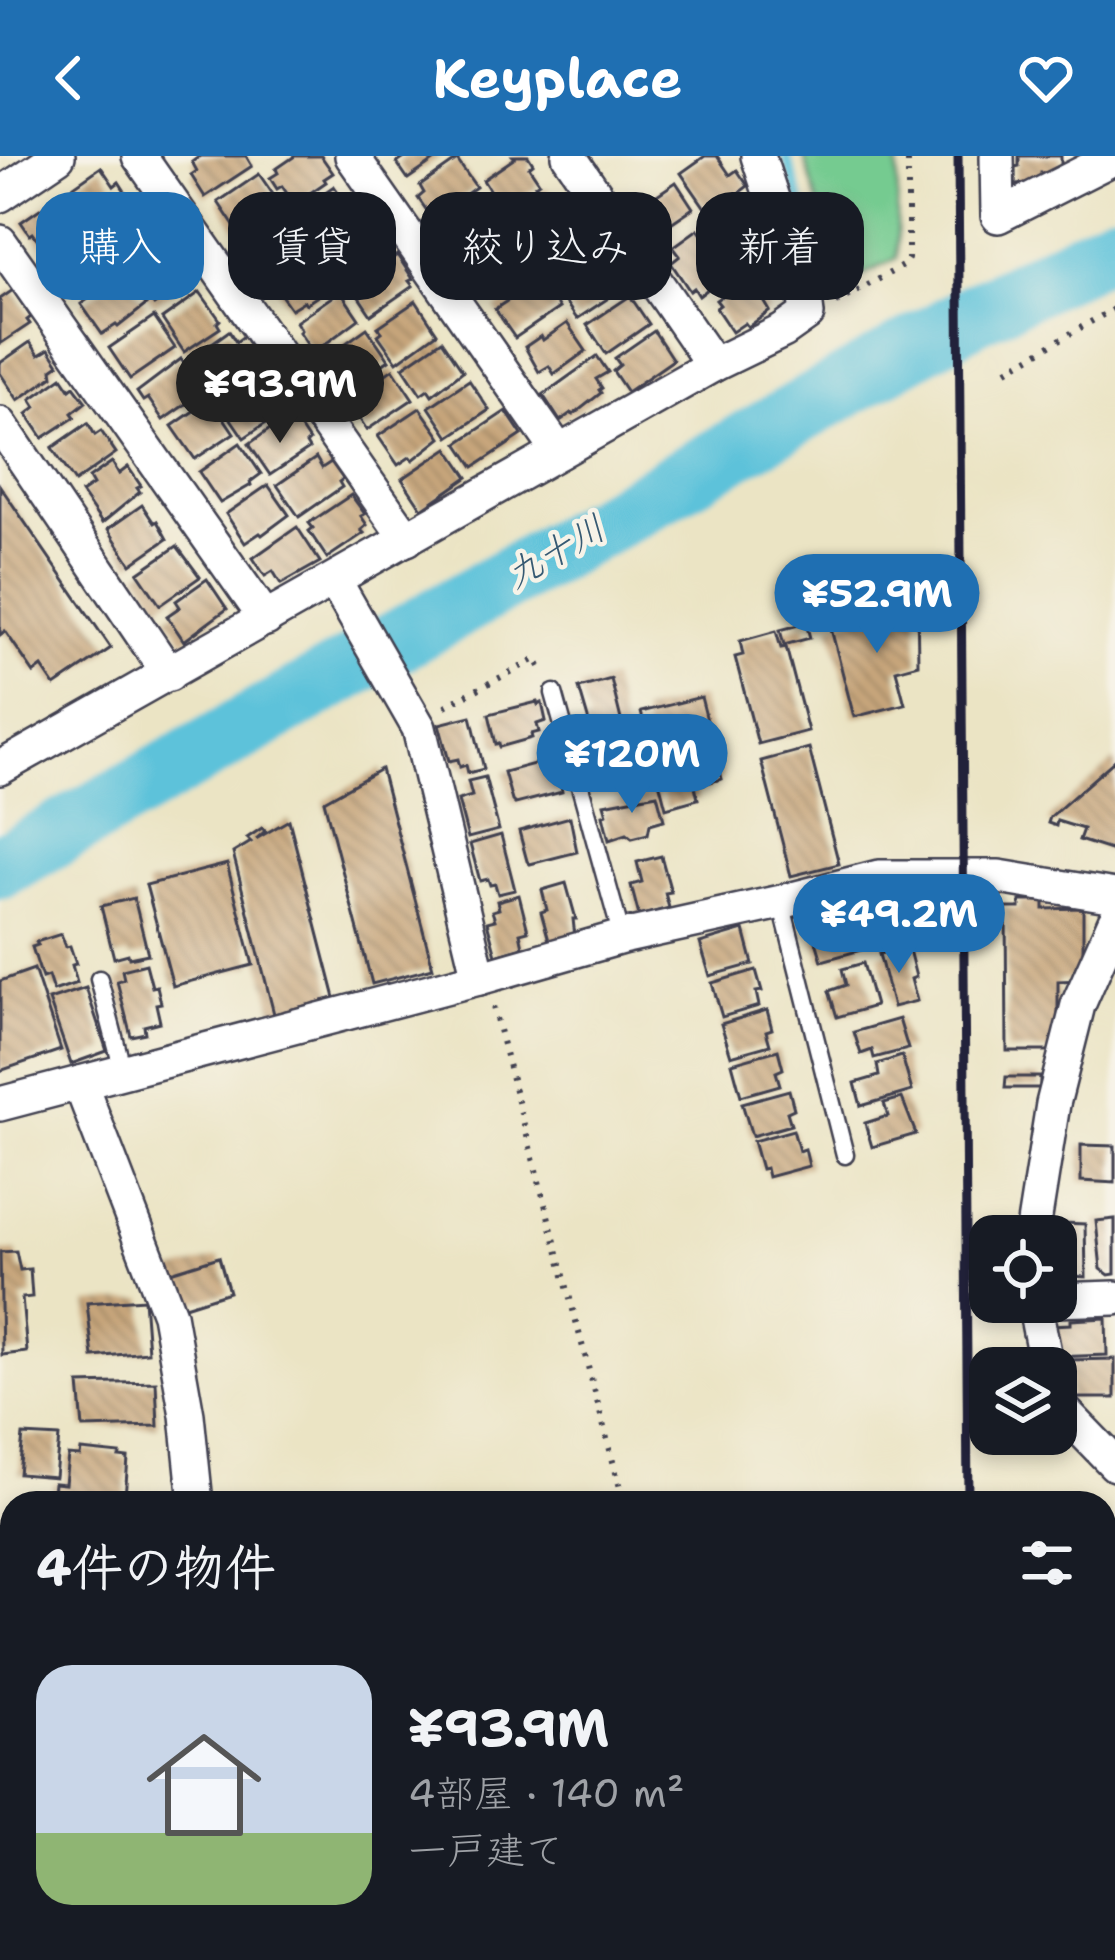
<!DOCTYPE html>
<html lang="ja">
<head>
<meta charset="utf-8">
<style>
	:root { --surface:#171b24; --page:#20242c; --text:#f1f3f6; --muted:#9ea1a6; --accent:#1f6fb2 }
	body { margin:0; font-family:"Shantell Sans","Klee One",sans-serif; background:var(--page); color:var(--text); height:100vh; display:flex; flex-direction:column; font-size:45px; white-space:nowrap }
	* { box-sizing:border-box; margin:0 }
	p { font-size:39px; color:var(--muted) }
	.icon { flex:none; width:66px; height:66px; fill:none; stroke:currentColor; stroke-width:2; stroke-linecap:round; stroke-linejoin:round }
	.map { position:relative; flex:1; overflow:hidden }
	.sheet { position:absolute; left:0px; top:1335px; width:1116px; height:471px; display:flex; flex-direction:column; background:var(--surface); border-radius:36px 36px 0 0; box-shadow:0 6px 18px #0003 }
	.sheet>* { flex:none }
	.hud { position:absolute; left:36px; top:36px; width:1044px; height:108px; display:flex; gap:24px }
	.tools { position:absolute; left:969px; top:1059px; display:grid; gap:24px }
	.tools a { display:grid; place-items:center; width:108px; height:108px; border-radius:24px; background:var(--surface); box-shadow:0 6px 18px #0003; font-size:60px }
	.price { position:absolute; translate:-50% -102px; padding:0 27px; border-radius:42px; background:var(--accent); color:#fff; font-size:39px; line-height:78px; filter:drop-shadow(0 3px 6px #0008) }
	.price::after { content:''; position:absolute; left:50%; top:72px; width:36px; height:27px; margin-left:-18px; background:inherit; clip-path:polygon(0 0,100% 0,50% 100%) }
	.price.active { background:#222; color:#fff }
	ul { padding:0; list-style:none }
	li { display:flex; align-items:center; gap:36px; height:300px; padding:0 36px }
	li span { display:grid; place-items:center; flex:none; width:336px; height:240px; border-radius:36px; color:#555 }
	li>.icon { margin-inline-start:auto }
	span .icon { width:144px; height:144px; fill:#fffc; stroke-width:1 }
	li b { font-size:51px }
	h2 { display:flex; justify-content:space-between; align-items:center; height:144px; padding:0 36px; font-size:51px }
	.tag { padding:0 42px; border-radius:36px; background:var(--surface); box-shadow:0 6px 18px #0003; font-size:42px; line-height:108px }
	.tag.active { background:var(--accent); color:#fff }
	header { display:flex; justify-content:space-between; align-items:center; height:156px; padding:0 36px; background:var(--accent); color:#fff; font-size:54px; font-weight:700 }
	.map>svg:first-child { display:block }
</style>
</head>
<body>
<header><svg class="icon" aria-label="back" viewBox="0 0 24 24"><path d="M15 5l-7 7 7 7"/></svg>Keyplace<svg class="icon" aria-label="heart" viewBox="0 0 24 24"><path d="M12 20l-8-8c-3-5 5-10 8-4 3-6 11-1 8 4z"/></svg></header>
<div class="map">
<svg width="1115" height="1804" viewBox="0 0 1115 1804">
	<defs>
		<pattern id="building-back-hatch" width="6" height="6" patternUnits="userSpaceOnUse" patternTransform="scale(3)"><rect width="6" height="6" fill="#c7a67b"/><path d="M-1 5l2 2M0 0l6 6M5-1l2 2" fill="none" stroke="#a18766"/></pattern>
	</defs>
	<rect width="100%" height="100%" fill="#f7f3e8"/>
	<filter id="ink" filterUnits="userSpaceOnUse"><feTurbulence type="fractalNoise" baseFrequency=".00833" numOctaves="2"/><feDisplacementMap in="SourceGraphic" scale="24" xChannelSelector="R" yChannelSelector="G"/><feConvolveMatrix kernelMatrix="1 2 1 2 8 2 1 2 1" color-interpolation-filters="sRGB"/></filter>
	<filter id="wash" filterUnits="userSpaceOnUse"><feTurbulence type="fractalNoise" baseFrequency=".004" numOctaves="4" result="noise"/><feDisplacementMap in="SourceGraphic" scale="48" xChannelSelector="R" yChannelSelector="G"/><feGaussianBlur stdDeviation="2.7" result="paint"/><feColorMatrix in="noise" values="0 0 0 0 0 0 0 0 0 0 0 0 0 0 0 0 0 1.4 0 .05"/><feComposite in="paint" operator="in"/></filter>
	<g filter="url(#wash)">
		<rect width="100%" height="100%" fill="#ebe4c4"/>
		<!-- park -->
		<path fill="#75cb90" stroke="#4c7666" stroke-width="3" d="M804 0H898L897 102 842 130Z"/>
		<g fill="none" stroke-linecap="round" stroke-linejoin="round">
			<!-- stream -->
			<path stroke="#5dc2da" stroke-width="10" d="M786 0 829 134"/>
			<!-- river -->
			<path stroke="#5dc2da" stroke-width="63" d="M0 711 971 159 1115 88"/>
		</g>
		<g id="blocks">
			<!-- building -->
			<g fill="url(#building-back-hatch)">
				<path d="M200 0H246L252 10 205 41 191 19 197 15 192 6Z"/>
				<path d="M295 0H321L333 17 324 23 326 26 294 48 282 30 277 33 270 22 278 17 276 13Z"/>
				<path d="M400 0H441L408 23 397 7 403 3Z"/>
				<path d="M513 0H528L533 8 529 11 539 26 535 29 537 31 502 54 483 24 515 2Z"/>
				<path d="M705 0H717L730 19 737 14 748 30 710 59 681 17Z"/>
				<path d="M1019 0H1061V16L1041 17V26L1015 28V11L1019 10Z"/>
				<path d="M457 4 476 31 454 47 457 51 451 55 452 58 437 69 418 42 424 37 420 30Z"/>
				<path d="M101 11 114 30 119 26 134 49 100 73 71 32Z"/>
				<path d="M259 18 281 50 240 79 218 46Z"/>
				<path d="M676 26 693 52 649 82 632 56Z"/>
				<path d="M334 30 355 60 317 87 298 59 304 55 302 52Z"/>
				<path d="M546 32 554 44 556 43 567 63 526 91 505 60Z"/>
				<path d="M66 35 89 67 47 97 33 77 30 79 21 66Z"/>
				<path d="M484 42 506 76 489 88 486 84 463 99 451 82 448 84 440 73 446 69 448 72 473 54 471 51Z"/>
				<path d="M737 49 764 89 761 91 763 94 738 111 711 78 715 76 709 68Z"/>
				<path d="M142 52 152 68 158 64 168 80 163 83 167 88 129 114 104 78Z"/>
				<path d="M285 57 308 90 271 115 259 98 263 95 252 79Z"/>
				<path d="M362 66 382 94 379 96 382 100 341 127 324 103 328 101 323 93Z"/>
				<path d="M572 70 592 98 586 102 588 104 553 128 533 98Z"/>
				<path d="M698 73 718 102 706 110 717 126 699 140 694 132 690 135 671 107 680 100 673 91Z"/>
				<path d="M95 77 115 106 101 116 104 120 82 134 74 122 65 128 51 107Z"/>
				<path d="M512 83 523 98 519 101 531 118 502 139 494 127 482 135 469 117 509 89 506 86Z"/>
				<path d="M172 92 178 101 188 94 200 112 195 116 197 119 154 149 139 127 148 120 142 112Z"/>
				<path d="M312 97 332 126 323 132 325 135 306 148 304 145 291 153 271 125Z"/>
				<path d="M397 99 413 123 409 125 413 130 371 159 353 132Z"/>
				<path d="M601 104 619 135 577 163 557 134Z"/>
				<path d="M124 118 146 149 118 171 116 169 102 178 81 148Z"/>
				<path d="M753 118 769 142 764 145 770 155 748 171 745 167 732 176 716 152 720 149 716 144Z"/>
				<path d="M540 123 559 152 515 182 495 153Z"/>
				<path d="M13 134 31 161 27 164 30 168 0 188V143Z"/>
				<path d="M340 135 359 163 313 197 299 176 301 174 296 166Z"/>
				<path d="M200 136 220 164 217 167 220 172 184 196 162 163Z"/>
				<path d="M630 140 649 168 606 198 587 169Z"/>
				<path d="M416 145 437 177 397 206 378 179 382 176 378 171Z"/>
				<path d="M154 161 175 192 130 223 109 192Z"/>
				<path d="M567 167 586 195 554 218 549 210 539 216 525 191 541 180 543 184Z"/>
				<path d="M367 172 389 204 349 232 335 210 339 207 332 197Z"/>
				<path d="M229 175 236 186 244 180 256 199 252 202 255 206 244 213 246 216 227 229 225 226 212 235 196 211 198 209 192 201Z"/>
				<path d="M654 175 673 204 627 236 613 215 620 209 615 202Z"/>
				<path d="M442 184 463 215 432 239 428 233 421 238 403 211Z"/>
				<path d="M30 186 39 199 49 193 59 208 52 213 53 220 18 244 0 217V207Z"/>
				<path d="M597 200 608 216 596 223 602 232 599 234 601 237 573 259 571 257 560 265 543 239Z"/>
				<path d="M181 203 203 236 163 264 148 242 143 245 137 236Z"/>
				<path d="M393 213 413 243 367 274 353 253 359 249 353 241Z"/>
				<path d="M62 221 70 233 74 230 86 246 72 257 75 261 43 282 27 258 36 251 31 243Z"/>
				<path d="M255 223 266 237 274 232 285 248 278 252 281 257 244 282 220 247Z"/>
				<path d="M469 224 489 254 449 281 429 251Z"/>
				<path d="M211 243 234 277 195 303 172 270Z"/>
				<path d="M420 252 441 282 413 304 410 301 398 309 378 280Z"/>
				<path d="M506 255 522 279 474 311 458 287Z"/>
				<path d="M284 263 290 272 297 267 309 285 306 288 309 293 270 319 249 288Z"/>
				<path d="M88 267 95 279 101 275 116 297 75 326 52 292Z"/>
				<path d="M240 287 261 318 250 326 251 329 220 347 199 316Z"/>
				<path d="M448 292 468 321 422 353 402 323Z"/>
				<path d="M316 302 322 312 331 306 343 323 339 326 342 331 299 361 277 329Z"/>
				<path d="M112 306 119 318 128 311 141 330 137 332 140 336 102 367 81 337 93 329 89 322Z"/>
				<path d="M268 329 289 359 262 379 260 377 245 387 226 358Z"/>
				<path d="M0 330 111 492 55 530 42 511 34 517 5 475 0 479Z"/>
				<path d="M351 339 365 358 361 360 367 369 361 374 364 377 327 402 309 375 313 372 309 367Z"/>
				<path d="M142 349 154 367 157 365 167 383 131 408 108 373Z"/>
				<path d="M297 371 320 406 281 428 273 415 265 420 253 402Z"/>
				<path d="M177 390 200 421 160 449 138 417Z"/>
				<path d="M207 423 227 453 184 485 167 460 180 451 176 445Z"/>
				<path d="M917 443 918 508 896 514 905 548 854 561 830 469Z"/>
				<path d="M806 467 810 482 784 489 780 474Z"/>
				<path d="M776 475 781 492 786 491 808 575 758 588 735 501 743 499 740 485Z"/>
				<path d="M611 523 624 576 607 580 606 575 587 580 584 567 589 566 579 532Z"/>
				<path d="M701 541 722 623 695 630 698 643 666 652 641 556Z"/>
				<path d="M537 546 538 549 542 547 546 565 537 568 539 576 531 578 532 582 500 591 499 587 496 588 489 558Z"/>
				<path d="M471 560 484 613 468 617 466 609 460 611 458 603 449 605 439 568Z"/>
				<path d="M639 578 649 613 599 626 589 591Z"/>
				<path d="M809 592 839 708 791 720 761 605Z"/>
				<path d="M556 602 562 636 515 648 512 645 504 616Z"/>
				<path d="M1115 604V685L1110 694 1079 684 1083 673 1057 665 1056 670 1048 667 1050 661Z"/>
				<path d="M381 613 433 812 372 828 324 645Z"/>
				<path d="M485 621 499 674 468 682 458 644 472 640 468 625Z"/>
				<path d="M657 638 664 664 650 668 648 678 632 682 627 678 609 684 603 659 607 658 604 648Z"/>
				<path d="M570 661 577 696 530 708 527 705 519 675Z"/>
				<path d="M289 664 335 842 274 858 233 697 251 686 247 682 262 672 265 675 256 683Z"/>
				<path d="M501 679 515 734 498 738 495 728 490 729 488 723 480 725 470 688Z"/>
				<path d="M661 700 671 736 665 737 669 752 639 760 631 729 642 726 637 706Z"/>
				<path d="M227 708 253 809 173 830 146 729Z"/>
				<path d="M566 727 576 763H573L575 781 550 788 541 756 547 754 542 734Z"/>
				<path d="M907 738 911 752 916 751 924 779 886 790 874 748Z"/>
				<path d="M519 739 528 775 520 777 523 791 496 799 487 766 495 764 492 755 499 753 497 745Z"/>
				<path d="M134 742 148 798 129 802 128 798 114 802 101 750Z"/>
				<path d="M1020 745H1044V753L1083 752V824L1058 825V895H1007L1006 752H1020Z"/>
				<path d="M847 746 861 794 822 805 815 782 823 779 820 771 827 769 823 752Z"/>
				<path d="M744 774 753 808 710 820 700 787Z"/>
				<path d="M61 778 66 791 70 790 76 808 72 809 77 827 53 835 48 820 42 822 32 791 38 789 36 786Z"/>
				<path d="M908 790 916 821 911 823 917 845 893 851 879 798Z"/>
				<path d="M863 807 875 850 837 861 829 835 846 829 842 813Z"/>
				<path d="M146 808 152 831 157 830 161 847 156 848 160 866 144 870 145 877 131 880 117 825 124 823 122 814Z"/>
				<path d="M34 813 61 894 0 915V825Z"/>
				<path d="M756 814 762 835 756 836 759 850 722 861 712 827Z"/>
				<path d="M86 832 107 895 71 908 49 844Z"/>
				<path d="M767 854 772 873 766 875 770 889 731 900 721 868Z"/>
				<path d="M899 863 908 893 874 902 872 894 861 898 854 876Z"/>
				<path d="M778 894 783 913 776 916 780 929 741 940 732 907Z"/>
				<path d="M902 900 912 935 861 950 855 927 879 920 877 908Z"/>
				<path d="M1006 921H1040V932H1005Z"/>
				<path d="M789 934 794 953 787 956 791 969 752 980 742 947Z"/>
				<path d="M902 942 916 978 872 991 865 967 888 960 884 947Z"/>
				<path d="M793 974 799 995 805 993 809 1010 768 1021 766 1012 761 1013 753 985Z"/>
				<path d="M1081 989 1115 990V1027L1081 1025Z"/>
				<path d="M1115 1063V1118L1109 1119 1101 1113 1096 1065Z"/>
				<path d="M1062 1067 1085 1068 1086 1121 1056 1119V1080H1052V1071H1061Z"/>
				<path d="M16 1095 20 1114 30 1113 32 1141 22 1142 27 1196 2 1199 0 1096Z"/>
				<path d="M219 1101 229 1136 178 1152 167 1117Z"/>
				<path d="M144 1143 148 1196 93 1201 87 1147Z"/>
				<path d="M1106 1162 1107 1199 1053 1201 1051 1169 1071 1168V1164Z"/>
				<path d="M1115 1203V1242H1069V1204Z"/>
				<path d="M156 1226 158 1270 83 1272 79 1228Z"/>
				<path d="M23 1279 59 1281 55 1321 19 1318Z"/>
				<path d="M81 1294 120 1298 119 1301 128 1302 125 1341H120V1347H52L54 1327 65 1328 68 1299 80 1300Z"/>
				<rect x="1104" y="1457" width="11" height="49"/>
				<rect x="1104" y="1510" width="11" height="48"/>
				<rect x="1104" y="1562" width="11" height="51"/>
				<rect x="0" y="1726" width="12" height="65"/>
				<path d="M100 1798V1804H0V1799Z"/>
			</g>
		</g>
	</g>
	<g filter="url(#ink)">
		<use href="#blocks" fill-opacity="0" stroke="#403f50" stroke-width="3"/>
		<g fill="none" stroke-linecap="round" stroke-linejoin="round">
			<defs>
				<g id="lane">
					<path d="M554 537 622 781"/>
					<path d="M781 746 845 999"/>
					<path d="M99 823 123 915"/>
				</g>
				<g id="street">
					<path d="M139 0 407 383"/>
					<path d="M352 0 559 296"/>
					<path d="M569 0 713 209"/>
					<path d="M997 0 998 60 1115 1"/>
					<path d="M0 39 58 0"/>
					<path d="M0 86 266 463"/>
					<path d="M0 268 169 518"/>
					<path d="M334 424 419 572 479 822"/>
					<path d="M0 612 713 209 783 175 807 158 805 142 758 0"/>
					<path d="M80 927 169 1158 187 1259 196 1347"/>
					<path d="M0 948 479 822 622 781 781 746 879 721H999L1115 740"/>
					<path d="M1032 1080 1053 948 1078 849 1115 765"/>
					<path d="M1056 1144 1115 1142"/>
					<path d="M1034 1146 1047 1212"/>
					<path d="M1056 1247 1115 1308"/>
					<path d="M0 1533 12 1421"/>
					<path d="M0 1663 12 1666"/>
					<path d="M466 1794 500 1804"/>
					<path d="M736 1794 739 1804"/>
					<path d="M923 1794V1804"/>
					<path d="M392 1804V1794"/>
				</g>
			</defs>
			<!-- lane casing -->
			<use href="#lane" stroke="#403f50" stroke-width="21"/>
			<!-- street casing -->
			<use href="#street" stroke="#403f50" stroke-width="38"/>
			<!-- path -->
			<g stroke="#403f50" stroke-width="6" stroke-dasharray="3 9" stroke-linecap="butt">
				<path d="M847 114 858 135"/>
				<path d="M836 147 904 109 908 103V0"/>
				<path d="M1007 214 1115 152"/>
				<path d="M445 550 536 503 544 518"/>
				<path d="M493 851 624 1347"/>
			</g>
			<!-- lane -->
			<use href="#lane" stroke="#fff" stroke-width="16"/>
			<!-- street -->
			<use href="#street" stroke="#fff" stroke-width="33"/>
			<!-- rail -->
			<g stroke="#22223b" stroke-width="9">
				<path d="M958 0 968 1347"/>
				<path d="M972 1794V1804"/>
			</g>
		</g>
	</g>
	<g text-anchor="middle" stroke-width="9" stroke-linejoin="round" paint-order="stroke">
		<!-- water labels -->
		<g font-size="36" font-style="italic" fill="#375a73" stroke="#f7f3e8">
			<text transform="translate(555 395) rotate(-30)" y="13">九十川</text>
		</g>
	</g>
</svg>
<div class="tools">
<a><svg class="icon" aria-label="locate" viewBox="0 0 24 24"><circle cx="12" cy="12" r="6"/><path d="M12 2v4M12 18v4M2 12h4M18 12h4"/></svg></a>
<a><svg class="icon" aria-label="layers" viewBox="0 0 24 24"><path d="M12 4l9 5-9 5-9-5zM3 14l9 5 9-5"/></svg></a>
</div>
<b class="price active" style="left:280px;top:290px">¥93.9M</b>
<b class="price" style="left:877px;top:500px">¥52.9M</b>
<b class="price" style="left:632px;top:660px">¥120M</b>
<b class="price" style="left:899px;top:820px">¥49.2M</b>
<div class="hud">
<a class="tag active">購入</a>
<a class="tag">賃貸</a>
<a class="tag">絞り込み</a>
<a class="tag">新着</a>
</div>
<section class="sheet">
<h2>4件の物件<svg class="icon" aria-label="filters" viewBox="0 0 24 24"><path d="M4 7h16M4 17h16"/><circle cx="9" cy="7" r="2"/><circle cx="15" cy="17" r="2"/></svg></h2>
<ul>
<li><span style="background:linear-gradient(#c9d6e8 70%,#8fb573 0)"><svg class="icon" aria-label="home" viewBox="0 0 24 24"><path d="M3 11l9-7 9 7M6 9v11h12V9"/></svg></span><div><b>¥93.9M</b><p>4部屋 · 140 m²</p><p>一戸建て</p></div></li>
</ul>
</section>
</div>
</body>
</html>
